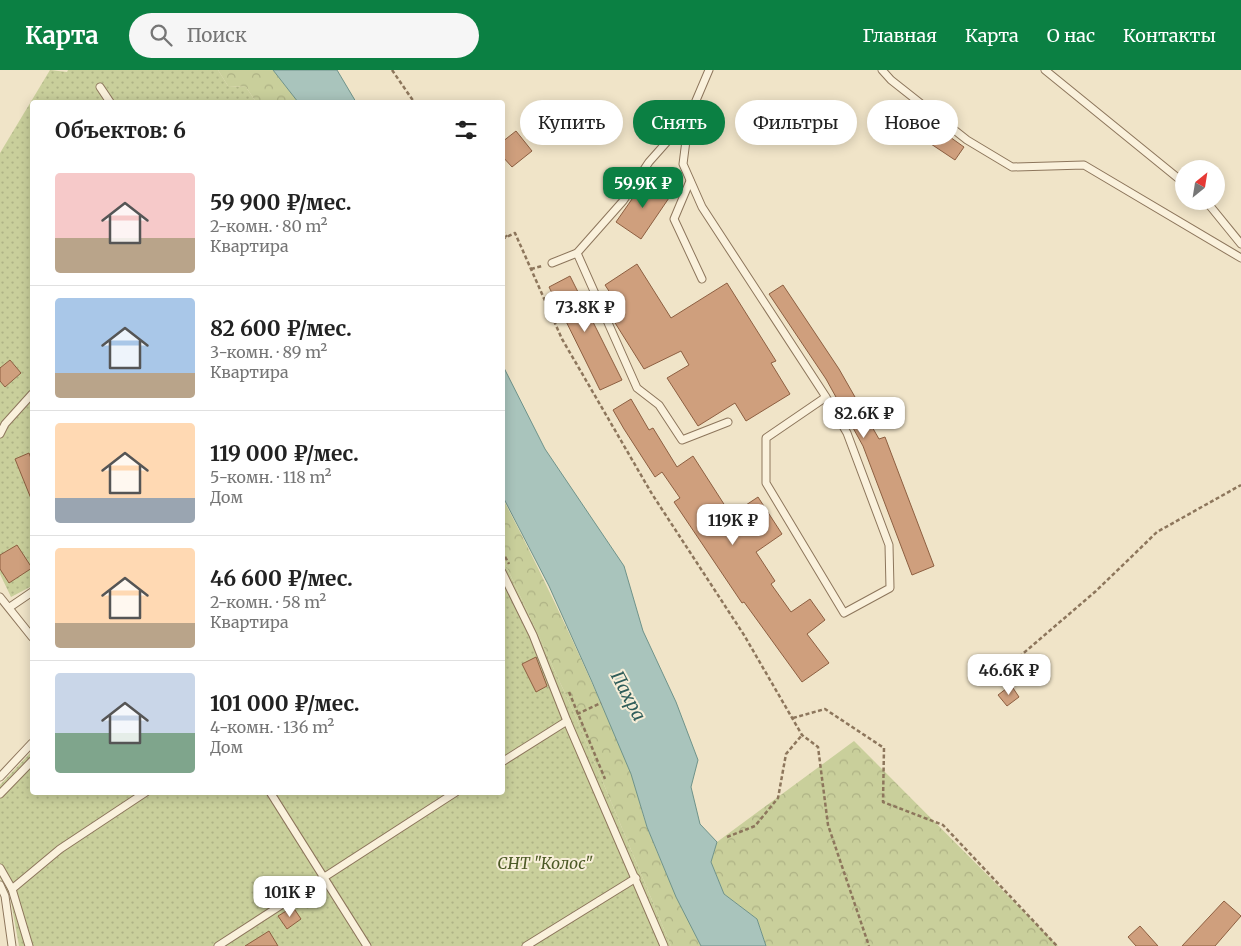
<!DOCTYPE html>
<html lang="ru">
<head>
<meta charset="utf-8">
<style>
	:root { --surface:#fff; --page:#f6f6f6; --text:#222; --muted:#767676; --line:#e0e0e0; --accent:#0b8043 }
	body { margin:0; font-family:Merriweather,serif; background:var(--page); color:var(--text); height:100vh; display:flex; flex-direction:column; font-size:19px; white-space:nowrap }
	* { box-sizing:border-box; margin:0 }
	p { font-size:16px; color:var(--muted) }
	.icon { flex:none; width:28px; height:28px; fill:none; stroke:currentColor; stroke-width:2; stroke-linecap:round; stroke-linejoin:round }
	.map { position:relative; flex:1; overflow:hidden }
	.panel { position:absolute; left:30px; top:30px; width:475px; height:695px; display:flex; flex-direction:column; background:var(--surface); border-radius:5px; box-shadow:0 2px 12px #0003 }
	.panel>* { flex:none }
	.top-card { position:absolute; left:520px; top:30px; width:475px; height:45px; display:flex; gap:10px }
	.needle { width:32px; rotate:30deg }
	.tools { position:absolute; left:1175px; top:90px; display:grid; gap:10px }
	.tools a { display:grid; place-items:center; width:50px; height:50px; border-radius:50%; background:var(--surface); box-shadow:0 2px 12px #0003; font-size:25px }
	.price { position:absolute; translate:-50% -42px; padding:0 11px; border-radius:10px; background:#fff; color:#222; font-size:16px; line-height:32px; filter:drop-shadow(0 1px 2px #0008) }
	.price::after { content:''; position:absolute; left:50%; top:30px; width:15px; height:11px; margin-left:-8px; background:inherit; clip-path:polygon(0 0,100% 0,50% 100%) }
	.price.selected { background:var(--accent); color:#fff }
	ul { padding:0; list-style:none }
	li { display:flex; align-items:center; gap:15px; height:125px; padding:0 25px }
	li+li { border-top:1px solid var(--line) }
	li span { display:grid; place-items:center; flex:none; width:140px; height:100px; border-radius:5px; color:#555 }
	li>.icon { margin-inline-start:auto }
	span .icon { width:60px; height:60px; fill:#fffc; stroke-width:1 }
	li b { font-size:21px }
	h2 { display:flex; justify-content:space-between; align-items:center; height:60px; padding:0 25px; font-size:21px }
	.tag { padding:0 18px; border-radius:22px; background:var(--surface); box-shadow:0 2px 12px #0003; font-size:18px; line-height:45px }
	.tag.selected { background:var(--accent); color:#fff }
	header { display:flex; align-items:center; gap:30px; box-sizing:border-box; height:70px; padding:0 25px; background:var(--accent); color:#fff }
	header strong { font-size:24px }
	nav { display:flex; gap:28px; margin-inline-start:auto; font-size:18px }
	.search { width:350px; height:45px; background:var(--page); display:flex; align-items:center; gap:12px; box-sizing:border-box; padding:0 18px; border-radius:28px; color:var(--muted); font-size:19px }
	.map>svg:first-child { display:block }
</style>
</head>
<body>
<header>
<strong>Карта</strong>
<div class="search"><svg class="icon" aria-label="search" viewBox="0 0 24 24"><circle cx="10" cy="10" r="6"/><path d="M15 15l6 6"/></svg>Поиск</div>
<nav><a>Главная</a><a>Карта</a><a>О нас</a><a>Контакты</a></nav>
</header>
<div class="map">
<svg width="1241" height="876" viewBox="0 0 1241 876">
	<defs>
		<pattern id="forest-crowns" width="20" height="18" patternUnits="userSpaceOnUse" patternTransform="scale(1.25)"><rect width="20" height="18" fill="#c9cf9b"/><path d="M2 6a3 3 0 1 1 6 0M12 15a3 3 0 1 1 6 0" fill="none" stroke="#aeb285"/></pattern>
		<pattern id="garden-dots" width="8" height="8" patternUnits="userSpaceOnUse" patternTransform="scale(1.25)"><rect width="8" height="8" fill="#c9cf9b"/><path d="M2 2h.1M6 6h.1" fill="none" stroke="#aeb285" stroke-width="1.8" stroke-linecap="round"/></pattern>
	</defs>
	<rect width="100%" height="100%" fill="#f0e4c8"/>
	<!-- forest -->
	<g fill="url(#forest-crowns)">
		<path d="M218 0H273L298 32H256L246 17 228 16Z"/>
		<path d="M502 427C549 517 591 608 630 701 638 720 640 740 648 759 663 799 682 838 701 876H671L575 645 503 489Z"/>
		<path d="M854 671 882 699 1058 876H766L757 849 724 824 711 792 717 772Z"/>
	</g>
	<!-- garden -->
	<g fill="url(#garden-dots)">
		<path d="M50 0 67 2 68 0H218L228 16 246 17 256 32H32V516L11 527 0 504V83Z"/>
		<path d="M503 489 575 645 671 876H19L10 826 0 808V715L32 681V722H502Z"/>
	</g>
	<!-- water -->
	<g fill="#a9c4bc" stroke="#6f938a">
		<path d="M273 0H337L356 32H298Z"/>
		<path d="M502 294 545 379 624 496 643 561 676 632 698 690 691 717 700 754 717 772 711 792 724 824 757 849 766 876H701L676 827 647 757 631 704 592 612 549 516 503 427Z"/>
	</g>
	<!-- building -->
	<g fill="#cf9f7d" stroke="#8d5f41">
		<path d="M940 60 964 77 955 90 931 74Z"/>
		<path d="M516 61 532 81 512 97 502 86V72Z"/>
		<path d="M646 109 671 125 641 169 616 152Z"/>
		<path d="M637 194 671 248 727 213 776 291 771 293 790 324 746 351 735 333 698 356 667 308 689 295 681 281 644 299 612 248 622 241 605 215Z"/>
		<path d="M570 206 622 310 600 320 549 217Z"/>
		<path d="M783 215 839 299 879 369 885 367 934 496 912 505 863 376 826 309 769 224Z"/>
		<path d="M10 290 21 303 5 317 0 311V298Z"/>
		<path d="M631 329 649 360 653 358 677 397 693 386 731 445 758 427 782 464 756 482 775 511 771 514 791 542 810 529 825 550 807 564 829 593 802 612 744 532 742 533 674 432 680 428 662 402 655 407 624 359 613 340Z"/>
		<path d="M29 383 32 391V431L15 389Z"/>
		<path d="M17 475 32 498 9 513 0 499V485Z"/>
		<path d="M536 587 547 616 536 622 522 594Z"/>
		<path d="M1011 615 1019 627 1007 636 998 625Z"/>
		<path d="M1224 831 1241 846 1215 876H1182Z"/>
		<path d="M293 837 301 849 287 859 278 846Z"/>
		<path d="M1140 856 1158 876H1136L1128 867Z"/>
		<path d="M269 861 278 876H245Z"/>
	</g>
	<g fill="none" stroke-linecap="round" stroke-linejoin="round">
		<defs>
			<g id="service">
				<path d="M882 0 891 10 967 70 1012 97 1084 95 1241 188"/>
				<path d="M1045 0 1184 113"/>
				<path d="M100 17 110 32"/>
				<path d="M689 47 683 94 702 137 826 327 847 363 889 475 890 518 844 543 766 413V368L826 327"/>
				<path d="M690 111 674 149 702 209"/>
				<path d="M1206 131 1241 174"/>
				<path d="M577 183 637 318 659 335 682 370 728 352"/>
				<path d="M552 193 577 183 623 131 649 92 689 47 709 0"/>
				<path d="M0 364 5 354 32 324"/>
				<path d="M502 502 533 565 567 651 664 876"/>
				<path d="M0 527 32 567"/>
				<path d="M10 537 32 522"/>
				<path d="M502 692 567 651"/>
				<path d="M0 707 32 673"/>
				<path d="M270 722 367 876"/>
				<path d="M0 724 32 691"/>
				<path d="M0 798 12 819 29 876"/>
				<path d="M0 815 5 826 12 876"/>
				<path d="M12 819 60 779 146 722"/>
				<path d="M218 876 456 722"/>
				<path d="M526 876 636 808"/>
			</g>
		</defs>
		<!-- service casing -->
		<use href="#service" stroke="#8d765c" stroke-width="9"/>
		<!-- path -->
		<g stroke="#8d765c" stroke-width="2.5" stroke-dasharray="4 2.5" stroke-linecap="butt">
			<path d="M392 0 414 32"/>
			<path d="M502 160 507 167"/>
			<path d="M502 169 515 163 562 269 652 424 744 565 802 665 818 677 828 755 869 876"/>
			<path d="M531 199 542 196"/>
			<path d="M502 481 509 494"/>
			<path d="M1019 587 1096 521 1157 462 1241 415"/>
			<path d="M569 622 605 709"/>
			<path d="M577 644 601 633"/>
			<path d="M793 648 825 639 884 678 883 732 943 755 1057 876"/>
			<path d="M727 767 755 756 778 728 786 684 802 665"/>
		</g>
		<!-- service -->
		<use href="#service" stroke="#faf1dc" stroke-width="7"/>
	</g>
	<g text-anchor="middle" stroke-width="4" stroke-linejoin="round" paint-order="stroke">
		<!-- park labels -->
		<g font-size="16" font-style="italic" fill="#4d5a26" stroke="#f7eed8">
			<text x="545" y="799">СНТ "Колос"</text>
		</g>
		<!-- water labels -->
		<g font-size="18" font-style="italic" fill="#2f5d5a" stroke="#f7eed8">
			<text transform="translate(628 626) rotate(62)" y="6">Пахра</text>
		</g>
	</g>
</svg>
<div class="tools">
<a><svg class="needle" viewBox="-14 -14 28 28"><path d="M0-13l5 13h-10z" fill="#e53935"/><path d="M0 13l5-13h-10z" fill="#767676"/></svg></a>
</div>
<b class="price selected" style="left:643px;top:139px">59.9K ₽</b>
<b class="price" style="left:585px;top:263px">73.8K ₽</b>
<b class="price" style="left:864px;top:369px">82.6K ₽</b>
<b class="price" style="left:733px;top:476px">119K ₽</b>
<b class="price" style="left:1009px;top:626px">46.6K ₽</b>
<b class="price" style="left:290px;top:848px">101K ₽</b>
<div class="top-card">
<a class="tag">Купить</a>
<a class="tag selected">Снять</a>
<a class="tag">Фильтры</a>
<a class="tag">Новое</a>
</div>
<section class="panel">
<h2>Объектов: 6<svg class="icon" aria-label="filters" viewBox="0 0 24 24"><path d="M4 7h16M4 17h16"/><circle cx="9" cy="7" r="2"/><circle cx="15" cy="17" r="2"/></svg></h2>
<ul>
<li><span style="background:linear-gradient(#f6c9c9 65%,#b9a48a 0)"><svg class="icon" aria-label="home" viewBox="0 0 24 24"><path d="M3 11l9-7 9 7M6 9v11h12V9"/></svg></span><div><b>59 900 ₽/мес.</b><p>2-комн. · 80 m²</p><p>Квартира</p></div></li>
<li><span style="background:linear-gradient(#a9c7e8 75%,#b9a48a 0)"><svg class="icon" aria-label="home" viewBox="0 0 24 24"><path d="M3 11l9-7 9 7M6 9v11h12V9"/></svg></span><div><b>82 600 ₽/мес.</b><p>3-комн. · 89 m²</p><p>Квартира</p></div></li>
<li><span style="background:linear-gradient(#ffd9b3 75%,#9aa5b1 0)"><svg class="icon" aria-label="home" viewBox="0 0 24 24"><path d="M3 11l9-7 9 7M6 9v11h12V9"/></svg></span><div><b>119 000 ₽/мес.</b><p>5-комн. · 118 m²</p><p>Дом</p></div></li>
<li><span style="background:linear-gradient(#ffd9b3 75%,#b9a48a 0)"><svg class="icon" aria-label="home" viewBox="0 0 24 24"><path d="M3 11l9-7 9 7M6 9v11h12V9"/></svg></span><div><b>46 600 ₽/мес.</b><p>2-комн. · 58 m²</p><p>Квартира</p></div></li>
<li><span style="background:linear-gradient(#c9d6e8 60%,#7fa58c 0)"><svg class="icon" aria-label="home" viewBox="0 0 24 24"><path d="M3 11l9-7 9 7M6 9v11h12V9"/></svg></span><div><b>101 000 ₽/мес.</b><p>4-комн. · 136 m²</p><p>Дом</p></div></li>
</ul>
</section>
</div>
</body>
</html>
